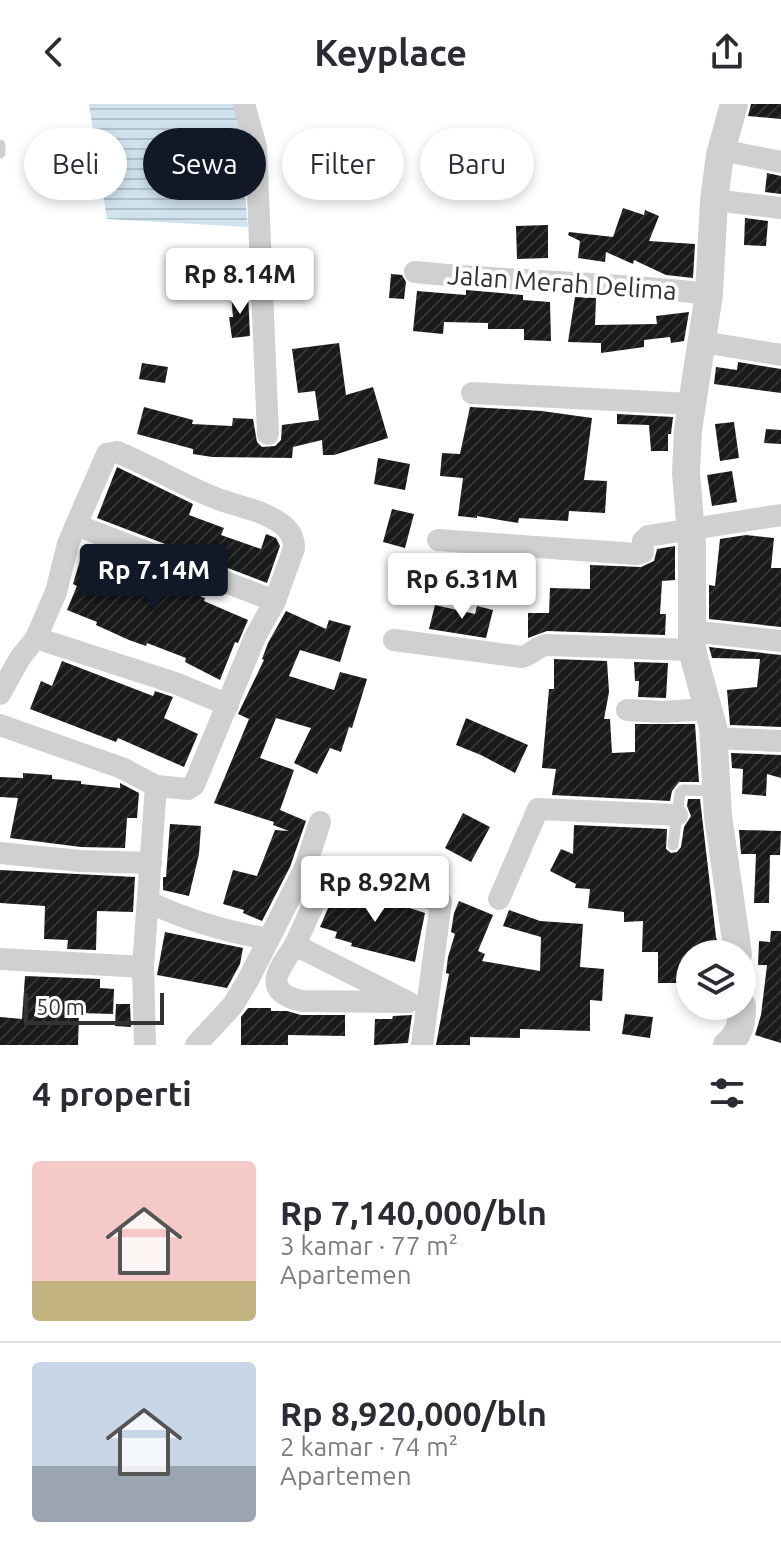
<!DOCTYPE html>
<html lang="id">
<head>
<meta charset="utf-8">
<style>
	:root { --surface:#fff; --page:#f7f7f7; --text:#2b2b33; --muted:#7c7c81; --line:#e1e1e2; --accent:#111827 }
	body { margin:0; font-family:Ubuntu,sans-serif; background:var(--page); color:var(--text); height:100vh; display:flex; flex-direction:column; font-size:30px; white-space:nowrap }
	* { box-sizing:border-box; margin:0 }
	p { font-size:26px; color:var(--muted) }
	.icon { flex:none; width:44px; height:44px; fill:none; stroke:currentColor; stroke-width:2; stroke-linecap:round; stroke-linejoin:round }
	.map { position:relative; height:941px; overflow:hidden }
	.sheet { display:flex; flex-direction:column; background:var(--surface); flex:1 }
	.sheet>* { flex:none }
	.banner { position:absolute; left:24px; top:24px; width:734px; height:72px; display:flex; gap:16px }
	.fabs { position:absolute; left:676px; top:836px; display:grid; gap:16px }
	.fabs a { display:grid; place-items:center; width:80px; height:80px; border-radius:50%; background:var(--surface); box-shadow:0 4px 12px #0003; font-size:40px }
	.scale { position:absolute; left:24px; bottom:20px; width:140px; box-sizing:border-box; padding-left:8px; border:4px solid #333; border-top:0; font-size:22px; line-height:28px; white-space:nowrap; color:#333; -webkit-text-stroke:6px #fff; paint-order:stroke }
	.price { position:absolute; translate:-50% -68px; padding:0 18px; border-radius:8px; background:#fff; color:#222; font-size:26px; line-height:52px; filter:drop-shadow(0 2px 4px #0008) }
	.price::after { content:''; position:absolute; left:50%; top:48px; width:24px; height:18px; margin-left:-12px; background:inherit; clip-path:polygon(0 0,100% 0,50% 100%) }
	.price.on { background:var(--accent); color:#fff }
	ul { padding:0; list-style:none }
	li { display:flex; align-items:center; gap:24px; height:200px; padding:0 32px }
	li+li { border-top:2px solid var(--line) }
	li span { display:grid; place-items:center; flex:none; width:224px; height:160px; border-radius:8px; color:#555 }
	li>.icon { margin-inline-start:auto }
	span .icon { width:96px; height:96px; fill:#fffc; stroke-width:1 }
	li b { font-size:34px }
	h2 { display:flex; justify-content:space-between; align-items:center; height:96px; padding:0 32px; font-size:34px }
	.pill { padding:0 28px; border-radius:36px; background:var(--surface); box-shadow:0 4px 12px #0003; font-size:28px; line-height:72px }
	.pill.on { background:var(--accent); color:#fff }
	header { display:flex; justify-content:space-between; align-items:center; height:104px; padding:0 32px; background:var(--surface); font-size:36px; font-weight:700 }
	.map>svg:first-child { display:block }
</style>
</head>
<body>
<header><svg class="icon" aria-label="back" viewBox="0 0 24 24"><path d="M15 5l-7 7 7 7"/></svg>Keyplace<svg class="icon" aria-label="share" viewBox="0 0 24 24"><path d="M12 15V3M7 8l5-5 5 5M5 13v7h14v-7"/></svg></header>
<div class="map">
<svg width="781" height="941" viewBox="0 0 781 941">
	<defs>
		<pattern id="water-rules" width="6" height="5" patternUnits="userSpaceOnUse" patternTransform="scale(2)"><rect width="6" height="5" fill="#cfe2ee"/><path d="M0 2.5h6" fill="none" stroke="#b2c2cd"/></pattern>
		<pattern id="building-hatch" width="6" height="6" patternUnits="userSpaceOnUse" patternTransform="scale(2)"><rect width="6" height="6" fill="#1a1a1a"/><path d="M-1 1l2-2M0 6l6-6M5 7l2-2" fill="none" stroke="#333"/></pattern>
	</defs>
	<rect width="100%" height="100%" fill="#fff"/>
	<!-- water -->
	<path fill="url(#water-rules)" d="M89 0H237L248 123 107 115Z"/>
	<!-- building -->
	<g fill="url(#building-hatch)">
		<path d="M751 0H781V15L748 12Z"/>
		<path d="M767 69 781 72V90L765 88Z"/>
		<path d="M623 104 644 111 645 106 659 112 649 137 695 140 693 174 666 171 634 156 633 160 606 148 605 158 578 154 580 137 568 131 569 128 613 133Z"/>
		<path d="M745 114 768 117 766 142 744 141Z"/>
		<path d="M548 121V154L517 155 516 122Z"/>
		<path d="M391 170 402 171 406 178 404 195 389 194Z"/>
		<path d="M466 186 523 191V196L550 198 551 237 524 236V225H488V219L444 218 443 230 413 227 417 187 466 191Z"/>
		<path d="M248 189 250 232 232 234 229 213H233L231 190Z"/>
		<path d="M575 193 596 194 595 221 657 220 656 212 689 208 684 237 671 239 670 233 644 236V243L601 249V239L568 238Z"/>
		<path d="M339 239 346 291 373 283 388 334 334 351H323L322 336 293 343 292 354 212 353 193 350V345L137 330 144 303 193 316 192 320 232 322 233 314 253 315 257 338 262 343 275 342 281 336 282 321 319 316 315 287 298 289 292 245Z"/>
		<path d="M738 258 781 265V289L714 280 716 263 737 266Z"/>
		<path d="M142 259 168 263 165 279 139 275Z"/>
		<path d="M470 303 542 307 592 314 584 376 607 377 605 409 569 407 568 417 519 414 518 419 477 412V414L458 412 463 374 440 372 442 349 460 350Z"/>
		<path d="M617 310 673 313 671 330H668V347H651L649 321 617 320Z"/>
		<path d="M734 318 739 354 720 357 715 320Z"/>
		<path d="M766 325 781 326V340L764 339Z"/>
		<path d="M378 354 410 360 405 386 374 380Z"/>
		<path d="M117 363 193 400 189 411 224 424 221 431 261 445 266 430 276 434 280 442 267 479 97 414Z"/>
		<path d="M732 367 737 398 712 402 707 371Z"/>
		<path d="M392 405 414 410 405 444 383 438Z"/>
		<path d="M746 431 774 434 771 464H781V523L709 515V481L715 482 720 435Z"/>
		<path d="M85 440 138 464 136 468 205 494 204 497 248 516 238 539 235 538 220 576 185 558 186 554 147 539 146 542 129 536 96 521 97 518 67 506 77 482 73 480Z"/>
		<path d="M675 442V476L662 477 660 510H666L665 531 547 527 528 534V509H549L550 484 590 485V461L641 463 654 457 657 445Z"/>
		<path d="M507 455 528 456V479H507Z"/>
		<path d="M435 501 475 510 477 502 493 506 486 534 429 525Z"/>
		<path d="M286 507 326 525 329 516 351 522 340 558 300 546 289 572 334 586 340 568 367 575 352 624 349 623 341 648 330 644 317 670 294 659 311 624 276 614 260 654 294 666 280 706 306 717 290 763 262 817 243 809 244 806 223 800 233 766 257 772 275 726 289 727 273 721 274 718 214 699 249 615 238 610 264 556 262 555 268 539Z"/>
		<path d="M709 543 781 551V623L730 621 727 586 757 583 760 555 712 554Z"/>
		<path d="M554 555 607 557 609 588 604 615H610L612 649 635 648V620H695L699 678H679L672 687 670 697 552 691 556 665 542 664 549 585H554Z"/>
		<path d="M62 557 153 592 155 587 173 593 164 614 198 630 184 663 118 634 116 638 30 605 41 577 52 582Z"/>
		<path d="M634 558 668 559 666 594 638 593 639 577H635Z"/>
		<path d="M466 614 528 641 515 669 481 651 456 641Z"/>
		<path d="M731 649 781 651V674L767 670 766 692 742 690 743 665 732 664Z"/>
		<path d="M23 669 52 671V675L81 677V680L120 684V679L139 689 137 714H127L125 744 81 743 10 734 18 694 0 693V673L23 674Z"/>
		<path d="M688 695H700L716 833 721 850H690V858H686V879H658V848H642L643 817 624 818V808L588 804 590 785 575 784 576 780 550 767 561 745 573 750 574 721 667 725 666 745 671 749 677 748 681 743 684 723 691 712 687 702Z"/>
		<path d="M463 709 490 723 471 758 445 744Z"/>
		<path d="M170 720 201 722 199 750 189 792 163 786V773H166Z"/>
		<path d="M739 726 781 727 780 751H770L769 799H754L756 750H741Z"/>
		<path d="M0 766 135 773 133 808 97 807 96 846 67 845 68 836 44 835 45 802 0 799Z"/>
		<path d="M338 781 425 809 415 858 351 842 352 839 335 834 337 828 320 823Z"/>
		<path d="M459 797 493 811 478 847 485 850 482 857 540 867 541 833 503 822 509 806 540 817 583 820 580 863 604 865 602 897 590 896V927L520 925V934L470 933V941H436L449 870 446 869 448 853 455 830 451 828 454 809Z"/>
		<path d="M771 827H781V939L755 931 761 911 767 861H758L759 837 770 838Z"/>
		<path d="M165 828 243 844 240 860 227 884 157 871Z"/>
		<path d="M25 872 100 875V884L114 885 113 910 79 909 78 941H0V913L22 915Z"/>
		<path d="M116 900H130L131 923 115 922Z"/>
		<path d="M248 904H271V907H287L301 911H345V932L288 931V941H241V913Z"/>
		<path d="M625 910 653 913 650 934 622 930Z"/>
		<path d="M412 911 408 939 374 941 375 915H392L393 912Z"/>
	</g>
	<g fill="none" stroke-linecap="round" stroke-linejoin="round">
		<!-- service -->
		<g stroke="#d0d0d0" stroke-width="11">
			<path d="M0 41V49"/>
			<path d="M673 741 680 689 683 686 717 687"/>
		</g>
		<!-- minor -->
		<g stroke="#d0d0d0" stroke-width="22">
			<path d="M244 0 256 43 268 330"/>
			<path d="M721 46 781 58"/>
			<path d="M714 96 781 104"/>
			<path d="M415 168C513 178 611 178 709 190"/>
			<path d="M703 238 781 251"/>
			<path d="M472 289 692 300"/>
			<path d="M76 421 107 350 117 348C148 361 178 378 208 391 234 403 262 404 284 422 291 428 294 435 294 444L275 497 255 533 194 681 188 685 156 682"/>
			<path d="M438 436 637 450 643 448V437L648 432 781 411"/>
			<path d="M690 527 781 537"/>
			<path d="M36 534 175 579 228 601"/>
			<path d="M394 536 522 553C532 551 536 542 547 541L692 546"/>
			<path d="M0 590 20 554 36 534 56 488 68 440 76 421 275 497"/>
			<path d="M627 606 663 608 707 605"/>
			<path d="M0 621 122 664 156 682 143 863 145 941"/>
			<path d="M714 634 781 637"/>
			<path d="M0 749 80 757 151 759"/>
			<path d="M499 795 538 705 677 711"/>
			<path d="M148 798C187 816 226 828 269 835"/>
			<path d="M295 841C279 866 260 886 301 897L403 898"/>
			<path d="M0 855 143 863"/>
			<path d="M408 898 295 841 329 766 346 768 441 798 422 941"/>
			<path d="M196 941 233 901 247 878 305 764 320 718"/>
		</g>
		<!-- tertiary -->
		<g stroke="#d0d0d0" stroke-width="28">
			<path d="M734 0 720 51 714 96 709 190 688 326 686 369 692 442V546L713 623 718 712 738 850"/>
			<path d="M727 941C740 930 742 919 742 902"/>
		</g>
	</g>
	<g text-anchor="middle" stroke-width="8" stroke-linejoin="round" paint-order="stroke">
		<!-- street labels -->
		<g font-size="26" fill="#333" stroke="#fff">
			<text transform="translate(562 179) rotate(4)" y="9">Jalan Merah Delima</text>
		</g>
	</g>
</svg>
<div class="fabs">
<a><svg class="icon" aria-label="layers" viewBox="0 0 24 24"><path d="M12 4l9 5-9 5-9-5zM3 14l9 5 9-5"/></svg></a>
</div>
<div class="scale">50 m</div>
<b class="price" style="left:240px;top:212px">Rp 8.14M</b>
<b class="price on" style="left:154px;top:508px">Rp 7.14M</b>
<b class="price" style="left:462px;top:517px">Rp 6.31M</b>
<b class="price" style="left:375px;top:820px">Rp 8.92M</b>
<div class="banner">
<a class="pill">Beli</a>
<a class="pill on">Sewa</a>
<a class="pill">Filter</a>
<a class="pill">Baru</a>
</div>
</div>
<section class="sheet">
<h2>4 properti<svg class="icon" aria-label="filters" viewBox="0 0 24 24"><path d="M4 7h16M4 17h16"/><circle cx="9" cy="7" r="2"/><circle cx="15" cy="17" r="2"/></svg></h2>
<ul>
<li><span style="background:linear-gradient(#f6c9c9 75%,#c2b280 0)"><svg class="icon" aria-label="home" viewBox="0 0 24 24"><path d="M3 11l9-7 9 7M6 9v11h12V9"/></svg></span><div><b>Rp 7,140,000/bln</b><p>3 kamar · 77 m²</p><p>Apartemen</p></div></li>
<li><span style="background:linear-gradient(#c9d6e8 65%,#9aa5b1 0)"><svg class="icon" aria-label="home" viewBox="0 0 24 24"><path d="M3 11l9-7 9 7M6 9v11h12V9"/></svg></span><div><b>Rp 8,920,000/bln</b><p>2 kamar · 74 m²</p><p>Apartemen</p></div></li>
</ul>
</section>
</body>
</html>
